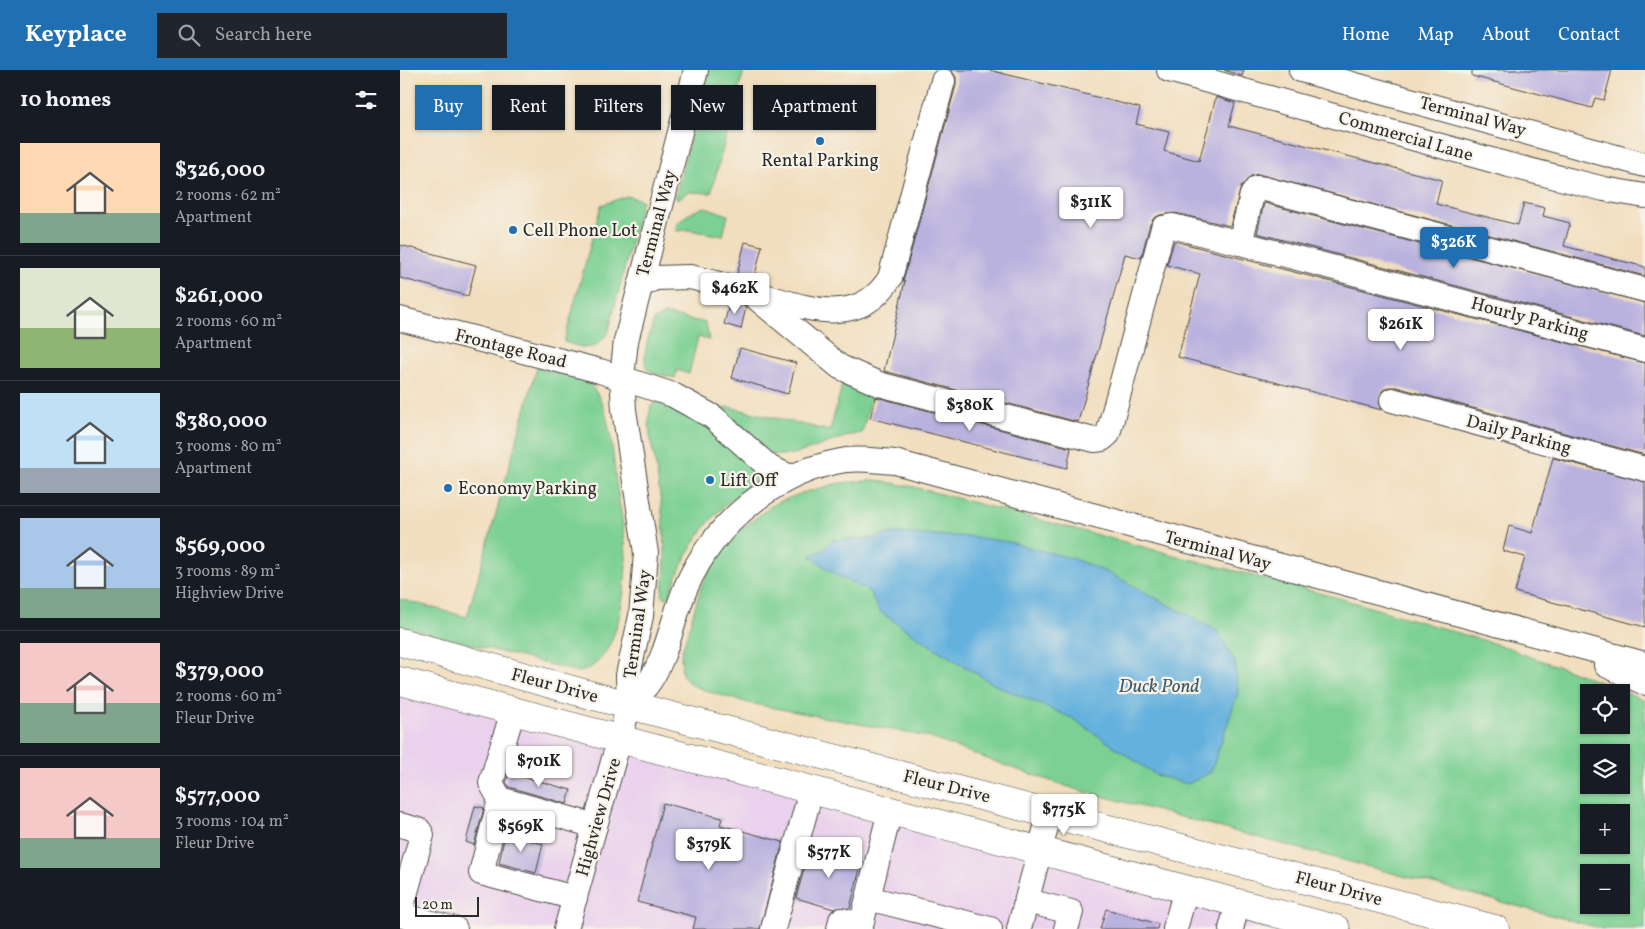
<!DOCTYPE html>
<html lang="en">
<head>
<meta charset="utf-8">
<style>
	:root { --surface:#171b24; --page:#20242c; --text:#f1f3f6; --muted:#9ea1a6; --line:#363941; --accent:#1f6fb2 }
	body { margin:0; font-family:Vollkorn,serif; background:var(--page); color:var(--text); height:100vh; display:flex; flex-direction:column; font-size:19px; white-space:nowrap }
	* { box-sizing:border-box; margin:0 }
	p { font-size:16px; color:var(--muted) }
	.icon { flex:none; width:28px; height:28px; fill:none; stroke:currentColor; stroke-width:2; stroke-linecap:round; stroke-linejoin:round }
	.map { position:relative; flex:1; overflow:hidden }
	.sheet { display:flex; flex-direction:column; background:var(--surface); width:400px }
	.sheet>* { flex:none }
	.top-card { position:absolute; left:15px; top:15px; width:475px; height:45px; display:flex; gap:10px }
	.controls { position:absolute; left:1180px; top:614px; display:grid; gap:10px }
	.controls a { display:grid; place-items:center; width:50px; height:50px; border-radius:0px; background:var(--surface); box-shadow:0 1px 4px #0004; font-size:25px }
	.scale { position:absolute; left:15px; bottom:12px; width:64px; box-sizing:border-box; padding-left:5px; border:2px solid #2b2b2b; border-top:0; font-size:14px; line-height:18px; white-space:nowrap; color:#2b2b2b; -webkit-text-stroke:4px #f7f3e8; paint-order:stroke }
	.price { position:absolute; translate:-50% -42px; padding:0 11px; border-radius:5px; background:#fff; color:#222; font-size:16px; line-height:32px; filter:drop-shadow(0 1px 2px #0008) }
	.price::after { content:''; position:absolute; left:50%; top:30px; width:15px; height:11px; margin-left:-8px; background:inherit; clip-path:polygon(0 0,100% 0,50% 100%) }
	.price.current { background:var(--accent); color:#fff }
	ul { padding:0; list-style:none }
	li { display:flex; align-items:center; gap:15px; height:125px; padding:0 20px }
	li+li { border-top:1px solid var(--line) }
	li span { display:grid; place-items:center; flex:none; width:140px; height:100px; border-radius:0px; color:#555 }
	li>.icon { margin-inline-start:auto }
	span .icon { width:60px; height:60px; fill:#fffc; stroke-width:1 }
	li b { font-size:21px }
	h2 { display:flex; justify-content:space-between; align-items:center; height:60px; padding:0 20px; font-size:21px }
	.pill { padding:0 18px; border-radius:0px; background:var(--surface); box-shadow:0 1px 4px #0004; font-size:18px; line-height:45px }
	.pill.current { background:var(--accent); color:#fff }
	header { display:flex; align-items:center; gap:30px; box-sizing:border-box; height:70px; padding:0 25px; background:var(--accent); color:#fff }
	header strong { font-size:24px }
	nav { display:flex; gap:28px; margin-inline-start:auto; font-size:18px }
	.search { width:350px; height:45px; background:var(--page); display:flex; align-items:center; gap:12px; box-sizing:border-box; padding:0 18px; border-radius:0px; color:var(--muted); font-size:19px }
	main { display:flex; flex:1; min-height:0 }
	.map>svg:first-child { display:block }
</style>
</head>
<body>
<header>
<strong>Keyplace</strong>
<div class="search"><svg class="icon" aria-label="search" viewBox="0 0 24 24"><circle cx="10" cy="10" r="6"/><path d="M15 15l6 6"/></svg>Search here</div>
<nav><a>Home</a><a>Map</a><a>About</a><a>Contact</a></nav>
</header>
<main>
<section class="sheet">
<h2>10 homes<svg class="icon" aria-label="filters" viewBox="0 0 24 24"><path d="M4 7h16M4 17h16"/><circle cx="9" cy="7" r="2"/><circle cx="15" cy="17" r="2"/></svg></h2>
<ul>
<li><span style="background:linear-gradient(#ffd9b3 70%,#7fa58c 0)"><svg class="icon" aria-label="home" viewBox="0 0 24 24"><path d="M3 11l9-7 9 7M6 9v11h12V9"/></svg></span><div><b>$326,000</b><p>2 rooms · 62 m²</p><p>Apartment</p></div></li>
<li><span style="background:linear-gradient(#dfe7d0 60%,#8fb573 0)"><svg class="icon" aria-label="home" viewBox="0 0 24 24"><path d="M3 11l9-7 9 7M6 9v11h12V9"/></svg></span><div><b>$261,000</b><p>2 rooms · 60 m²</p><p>Apartment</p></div></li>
<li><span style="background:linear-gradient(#bfe0f5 75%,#9aa5b1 0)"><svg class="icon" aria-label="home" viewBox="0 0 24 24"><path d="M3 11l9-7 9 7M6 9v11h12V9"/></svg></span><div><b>$380,000</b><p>3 rooms · 80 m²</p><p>Apartment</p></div></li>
<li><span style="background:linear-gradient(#a9c7e8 70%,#7fa58c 0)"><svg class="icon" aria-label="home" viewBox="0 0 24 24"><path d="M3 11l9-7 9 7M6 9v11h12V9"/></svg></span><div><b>$569,000</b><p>3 rooms · 89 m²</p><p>Highview Drive</p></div></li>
<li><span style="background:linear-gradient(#f6c9c9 60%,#7fa58c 0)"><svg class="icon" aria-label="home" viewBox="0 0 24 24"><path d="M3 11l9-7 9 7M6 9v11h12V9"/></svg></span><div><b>$379,000</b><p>2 rooms · 60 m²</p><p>Fleur Drive</p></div></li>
<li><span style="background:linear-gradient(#f6c9c9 70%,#7fa58c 0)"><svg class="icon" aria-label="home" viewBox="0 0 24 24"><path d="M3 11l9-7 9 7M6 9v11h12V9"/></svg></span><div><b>$577,000</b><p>3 rooms · 104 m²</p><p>Fleur Drive</p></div></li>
</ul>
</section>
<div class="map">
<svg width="1245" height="859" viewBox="0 0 1245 859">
	<rect width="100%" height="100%" fill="#f7f3e8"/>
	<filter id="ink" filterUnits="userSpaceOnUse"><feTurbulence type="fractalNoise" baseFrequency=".02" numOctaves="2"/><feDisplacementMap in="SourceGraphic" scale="10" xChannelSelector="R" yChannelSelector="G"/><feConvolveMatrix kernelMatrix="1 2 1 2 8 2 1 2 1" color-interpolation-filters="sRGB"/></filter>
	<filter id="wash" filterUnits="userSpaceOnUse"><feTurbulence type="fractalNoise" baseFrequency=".0096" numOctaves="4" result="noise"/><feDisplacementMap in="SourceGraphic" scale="20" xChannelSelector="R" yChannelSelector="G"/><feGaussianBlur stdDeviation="1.12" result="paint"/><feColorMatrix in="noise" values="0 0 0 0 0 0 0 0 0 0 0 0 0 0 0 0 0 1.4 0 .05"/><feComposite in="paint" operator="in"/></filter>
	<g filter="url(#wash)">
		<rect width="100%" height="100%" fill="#f1debe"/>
		<!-- built -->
		<path fill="#ead1ed" d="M0 611 936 859H185L168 855 166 859H0Z"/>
		<!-- green -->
		<g fill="#7cd093" stroke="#547e5f" fill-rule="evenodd">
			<path d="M308 0H344L311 123 288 122 278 129 275 127Z"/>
			<path d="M227 126 242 130 208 263C193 284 185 278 164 272L201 135Z"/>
			<path d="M305 137 328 145 323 166 289 160 277 161 276 155C285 145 293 141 305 137Z"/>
			<path d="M264 244 306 253 309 270 298 267 289 304 277 300 275 308C267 306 258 305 251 302 237 295 251 261 254 250Z"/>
			<path d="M137 297C152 301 178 304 190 315 210 333 213 386 216 412 220 437 225 463 226 488 226 521 218 595 179 602L0 556V529L67 547Z"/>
			<path d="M442 315 472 325 462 363C431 367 401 390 370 384L321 341 323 338 329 337 430 361Z"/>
			<path d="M259 330 300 347 357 399V410C344 421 328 431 316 444 294 468 278 498 269 528L262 526C269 484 262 439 256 397 253 378 245 355 251 336Z"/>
			<path d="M475 410 514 417 946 530 1113 579 1119 583 1169 600 1245 630V859H1203L675 719 612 698 528 667 349 633 306 621 290 614 282 604 281 584 302 514 325 476 339 461 374 434 402 423 439 413ZM1189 622H1221V655H1189ZM1189 682H1221V715H1189ZM1189 742H1221V775H1189ZM1189 802H1221V835H1189Z"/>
		</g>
		<!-- water -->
		<path fill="#65b1de" stroke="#486e84" d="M493 463 575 467 609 472 674 489 711 504 818 561 835 592 838 623 811 702 788 714 756 705 672 648 595 615 528 574 479 541 469 521 436 505 410 486 425 479 432 470 473 468Z"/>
		<g id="blocks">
			<!-- building -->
			<g fill="#b9b1de">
				<path d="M551 0H589L740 38 736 54 769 62 764 81 799 91 816 27 835 33 829 56 1042 110 1036 134 1118 155 1124 133 1145 138 1143 146 1170 153 1164 176 1245 197V206L858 104 851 106 841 117 830 156 775 143 760 145 754 148 750 154 741 188 725 184 678 352 484 301 505 211H503L556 15V7Z"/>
				<path d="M824 0H844L842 6Z"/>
				<path d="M1072 0H1212L1204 30 1195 28 1192 38 1072 6Z"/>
				<path d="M864 133 1245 233V266L857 163Z"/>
				<path d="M774 171 1245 293V385L996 317H988L982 321 979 333 982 340 778 287 800 204 767 195Z"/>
				<path d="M345 172 362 176 354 209 337 204Z"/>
				<path d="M0 175 76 195 68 226 0 208Z"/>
				<path d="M330 231 342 234 346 237 341 259 324 254Z"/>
				<path d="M340 278 396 293 388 324 332 308Z"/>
				<path d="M476 327 671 378 667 398 470 348Z"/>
				<path d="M1153 388 1245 412V557L1115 522 1125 487 1103 481 1109 456 1132 463Z"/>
				<path d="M109 703 171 720 167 734 109 717 106 712Z"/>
				<path d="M263 733 322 748 320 755 383 772 360 859H293L296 847 237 832Z"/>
				<path d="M75 736 84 738 74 775 66 772Z"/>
				<path d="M105 764 143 774 136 803 99 793Z"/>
				<path d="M410 777 462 791 450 838 434 839 396 828Z"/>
				<path d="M706 839 758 854 757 859H700Z"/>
			</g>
		</g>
	</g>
	<g filter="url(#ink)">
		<use href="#blocks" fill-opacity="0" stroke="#494641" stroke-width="1"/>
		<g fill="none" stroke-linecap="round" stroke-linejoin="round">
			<defs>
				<g id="minor">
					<path d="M769 0 1109 95 1204 119 1245 126"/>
					<path d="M901 0 1245 95"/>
					<path d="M840 173 1245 280"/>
					<path d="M240 216 255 208 290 207 348 221 440 297 479 314 694 370 702 369 708 364 763 158 772 156 840 173 852 125 857 118 865 119 1245 220"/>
					<path d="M354 223C402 236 457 261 490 208L543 11"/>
					<path d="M0 249 200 301 273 325 313 347 370 398 391 407"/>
					<path d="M992 330 1245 399"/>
					<path d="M1206 595 1245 613"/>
					<path d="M229 635C235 628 241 622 247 615 268 586 272 549 286 517 314 453 376 401 446 390 462 388 478 391 495 392L1245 594"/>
					<path d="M113 641 91 713 100 729 81 803 175 828"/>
					<path d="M100 729 195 756"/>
					<path d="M490 741 468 828 590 859"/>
					<path d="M0 755 19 760 22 765 0 843"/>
					<path d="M627 831 671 842 666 859"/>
					<path d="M0 845 55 859"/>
					<path d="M166 859 229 635 228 605 241 546 246 483 224 340 222 307 226 271 296 0"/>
					<path d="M373 859 411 721"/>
					<path d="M439 859 441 850 461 855 468 828"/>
					<path d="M619 859 650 742"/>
					<path d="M775 859 786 819"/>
					<path d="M831 859 838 833"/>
				</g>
				<g id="major">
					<path d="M0 572 194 626 1095 859"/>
					<path d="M0 611 936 859"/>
				</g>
			</defs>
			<!-- minor casing -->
			<use href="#minor" stroke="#494641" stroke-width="26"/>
			<!-- major casing -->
			<use href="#major" stroke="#494641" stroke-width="29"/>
			<!-- minor -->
			<use href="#minor" stroke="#fff" stroke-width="24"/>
			<!-- major -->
			<use href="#major" stroke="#fff" stroke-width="28"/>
		</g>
	</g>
	<!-- markers -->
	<g fill="#1f6fb2" stroke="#f7f3e8" stroke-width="2">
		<circle cx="420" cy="71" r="5"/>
		<circle cx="113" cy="160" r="5"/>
		<circle cx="310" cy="410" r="5"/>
		<circle cx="48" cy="418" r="5"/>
	</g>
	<g text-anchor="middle" stroke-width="4.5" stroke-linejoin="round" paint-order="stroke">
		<!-- street labels -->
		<g font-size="18" fill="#2b2b2b" stroke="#f7f3e8">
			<text transform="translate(1073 46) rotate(15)" y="6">Terminal Way</text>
			<text transform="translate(1006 66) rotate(16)" y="6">Commercial Lane</text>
			<text transform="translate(256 153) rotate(-75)" y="6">Terminal Way</text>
			<text transform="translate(1130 248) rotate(15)" y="6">Hourly Parking</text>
			<text transform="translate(111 278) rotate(14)" y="6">Frontage Road</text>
			<text transform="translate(1119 364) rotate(15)" y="6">Daily Parking</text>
			<text transform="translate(818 480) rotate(15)" y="6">Terminal Way</text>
			<text transform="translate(237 554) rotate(-82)" y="6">Terminal Way</text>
			<text transform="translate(155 615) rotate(15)" y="6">Fleur Drive</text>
			<text transform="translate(547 716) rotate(14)" y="6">Fleur Drive</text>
			<text transform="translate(198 747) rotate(-74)" y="6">Highview Drive</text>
			<text transform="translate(939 818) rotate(15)" y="6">Fleur Drive</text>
		</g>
		<!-- poi labels -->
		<g font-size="18" fill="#2b2b2b" stroke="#f7f3e8" text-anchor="start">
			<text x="420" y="96" text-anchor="middle">Rental Parking</text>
			<text x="123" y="166">Cell Phone Lot</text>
			<text x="320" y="416">Lift Off</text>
			<text x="58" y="424">Economy Parking</text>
		</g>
		<!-- water labels -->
		<g font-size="19" font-style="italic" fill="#3f5a6a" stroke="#f7f3e8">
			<text x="759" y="622">Duck Pond</text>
		</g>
	</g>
</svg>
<div class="controls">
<a><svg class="icon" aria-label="locate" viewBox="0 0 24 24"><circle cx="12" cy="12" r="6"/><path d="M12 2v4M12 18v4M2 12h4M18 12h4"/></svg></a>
<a><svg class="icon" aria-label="layers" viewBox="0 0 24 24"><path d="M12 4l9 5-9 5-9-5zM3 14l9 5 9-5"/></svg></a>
<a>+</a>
<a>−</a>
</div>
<div class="scale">20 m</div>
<b class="price" style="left:691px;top:159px">$311K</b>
<b class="price current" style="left:1054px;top:199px">$326K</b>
<b class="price" style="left:335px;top:245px">$462K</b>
<b class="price" style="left:1001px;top:281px">$261K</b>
<b class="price" style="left:570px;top:362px">$380K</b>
<b class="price" style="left:139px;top:718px">$701K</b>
<b class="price" style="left:664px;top:766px">$775K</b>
<b class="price" style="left:121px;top:783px">$569K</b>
<b class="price" style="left:309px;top:801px">$379K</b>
<b class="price" style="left:429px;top:809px">$577K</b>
<div class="top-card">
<a class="pill current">Buy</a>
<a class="pill">Rent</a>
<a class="pill">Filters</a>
<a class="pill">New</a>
<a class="pill">Apartment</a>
</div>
</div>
</main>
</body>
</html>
